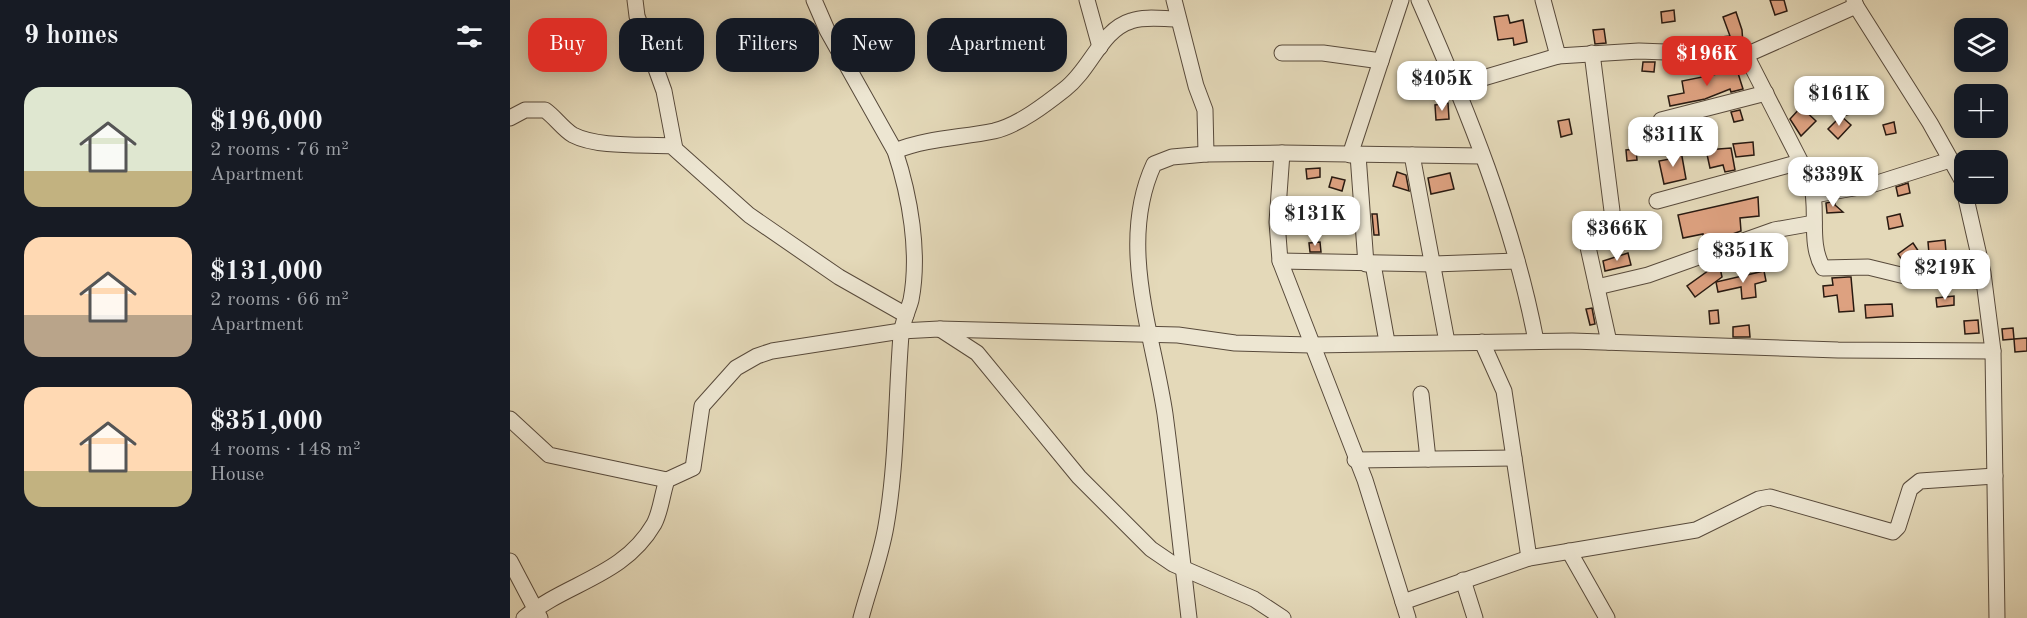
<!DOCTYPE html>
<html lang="en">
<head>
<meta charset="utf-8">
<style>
	:root { --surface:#171b24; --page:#20242c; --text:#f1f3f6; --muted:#9ea1a6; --accent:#d93025 }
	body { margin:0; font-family:"Old Standard TT",serif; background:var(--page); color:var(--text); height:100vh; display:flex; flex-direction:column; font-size:22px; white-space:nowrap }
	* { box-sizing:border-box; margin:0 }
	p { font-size:20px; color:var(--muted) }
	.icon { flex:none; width:33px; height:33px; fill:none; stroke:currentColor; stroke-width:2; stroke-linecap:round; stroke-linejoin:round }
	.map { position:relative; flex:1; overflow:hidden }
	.panel { display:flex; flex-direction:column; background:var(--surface); width:510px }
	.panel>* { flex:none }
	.guide { position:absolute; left:18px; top:18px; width:570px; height:54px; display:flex; gap:12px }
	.fabs { position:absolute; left:1444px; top:18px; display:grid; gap:12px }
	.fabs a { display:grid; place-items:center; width:54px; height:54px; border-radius:12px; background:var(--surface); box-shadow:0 3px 15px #0003; font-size:30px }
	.price { position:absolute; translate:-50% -51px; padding:0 14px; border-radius:12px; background:#fff; color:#222; font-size:20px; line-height:39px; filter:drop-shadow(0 2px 3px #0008) }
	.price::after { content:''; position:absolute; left:50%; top:36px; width:18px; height:14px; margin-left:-9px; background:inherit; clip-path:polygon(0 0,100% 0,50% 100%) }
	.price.on { background:var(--accent); color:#fff }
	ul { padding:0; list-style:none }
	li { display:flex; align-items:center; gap:18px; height:150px; padding:0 24px }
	li span { display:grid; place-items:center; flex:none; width:168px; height:120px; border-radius:18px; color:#555 }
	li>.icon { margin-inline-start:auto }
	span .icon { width:72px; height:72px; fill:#fffc; stroke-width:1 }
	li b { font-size:26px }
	h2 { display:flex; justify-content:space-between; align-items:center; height:72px; padding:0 24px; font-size:26px }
	.pill { padding:0 21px; border-radius:18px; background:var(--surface); box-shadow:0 3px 15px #0003; font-size:21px; line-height:54px }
	.pill.on { background:var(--accent); color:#fff }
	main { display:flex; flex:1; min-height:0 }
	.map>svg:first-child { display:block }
</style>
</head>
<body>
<main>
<section class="panel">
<h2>9 homes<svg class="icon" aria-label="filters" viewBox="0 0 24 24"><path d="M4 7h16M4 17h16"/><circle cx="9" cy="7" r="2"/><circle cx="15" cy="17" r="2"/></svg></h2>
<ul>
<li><span style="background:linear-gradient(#dfe7d0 70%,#c2b280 0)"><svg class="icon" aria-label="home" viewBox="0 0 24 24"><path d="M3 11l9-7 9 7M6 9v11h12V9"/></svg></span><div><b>$196,000</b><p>2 rooms · 76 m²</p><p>Apartment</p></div></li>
<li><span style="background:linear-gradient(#ffd9b3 65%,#b9a48a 0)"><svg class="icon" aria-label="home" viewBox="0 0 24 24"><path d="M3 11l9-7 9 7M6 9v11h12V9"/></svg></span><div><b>$131,000</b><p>2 rooms · 66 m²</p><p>Apartment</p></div></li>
<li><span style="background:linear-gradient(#ffd9b3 70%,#c2b280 0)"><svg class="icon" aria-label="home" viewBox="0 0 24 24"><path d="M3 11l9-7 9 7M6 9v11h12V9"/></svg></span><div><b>$351,000</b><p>4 rooms · 148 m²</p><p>House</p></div></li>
</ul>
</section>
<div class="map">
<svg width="1517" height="618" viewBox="0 0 1517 618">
	<rect width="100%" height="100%" fill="#e4d9b9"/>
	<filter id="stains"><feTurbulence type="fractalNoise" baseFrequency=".00333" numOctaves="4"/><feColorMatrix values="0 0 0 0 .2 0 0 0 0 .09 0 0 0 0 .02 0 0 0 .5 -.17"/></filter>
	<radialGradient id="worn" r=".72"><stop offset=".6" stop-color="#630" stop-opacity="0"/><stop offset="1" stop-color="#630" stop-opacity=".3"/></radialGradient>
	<!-- building -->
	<g fill="#dda180" stroke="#291a11" stroke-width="1.5">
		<path d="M1260 0H1274L1277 11 1265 15Z"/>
		<path d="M1164 10 1165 21 1152 23 1151 12Z"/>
		<path d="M1226 12 1232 30 1233 45 1203 44V38L1220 36 1213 17Z"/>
		<path d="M998 15 1000 23 1013 20 1017 42 1004 45 1003 38 988 40 984 17Z"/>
		<path d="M1094 29 1096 43 1085 44 1083 30Z"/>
		<path d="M1133 62H1145L1144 72 1132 71Z"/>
		<path d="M1227 70 1233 89 1221 92 1220 89 1195 99 1160 106 1158 96 1174 93 1172 81Z"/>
		<path d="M1343 101 1345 113 1331 116 1329 104Z"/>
		<path d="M938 103 939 119 926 120 925 105Z"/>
		<path d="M1291 107 1306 121 1291 136 1280 119Z"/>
		<path d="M1230 110 1233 120 1224 122 1221 112Z"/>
		<path d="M1331 116 1341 125 1328 139 1318 129Z"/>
		<path d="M1059 119 1062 134 1051 137 1048 121Z"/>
		<path d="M1384 122 1386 133 1376 135 1373 125Z"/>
		<path d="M1243 142 1244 155 1226 157 1223 144Z"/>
		<path d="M1221 148 1225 170 1215 172 1213 165 1200 168 1196 150Z"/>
		<path d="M1126 149 1127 160 1117 161 1116 150Z"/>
		<path d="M1171 151 1176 179 1154 184 1149 161 1160 159 1158 154Z"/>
		<path d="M810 168V177L797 179 796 169Z"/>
		<path d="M887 172 896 175 899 191 883 186Z"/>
		<path d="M940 173 944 189 921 194 918 178Z"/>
		<path d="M822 177 835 180 832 191 819 187Z"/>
		<path d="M1398 183 1400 193 1388 196 1386 187Z"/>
		<path d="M1248 197 1249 216 1230 218 1231 231 1203 241 1194 242 1193 234 1173 238 1168 215Z"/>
		<path d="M1325 201V205L1333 212 1317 213 1316 203Z"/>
		<path d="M862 214H867L869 235H864Z"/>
		<path d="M1390 214 1393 226 1379 229 1377 217Z"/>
		<path d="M1435 240 1436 252 1419 254 1418 242Z"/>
		<path d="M810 242 811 252H800L799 243Z"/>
		<path d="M1403 243 1409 252 1394 263 1388 254Z"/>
		<path d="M1118 253 1121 265 1095 271 1093 261Z"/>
		<path d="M1209 263 1212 277 1185 297 1177 286Z"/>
		<path d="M1254 271 1256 281 1245 284 1246 297 1232 299 1231 287 1208 292 1206 282Z"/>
		<path d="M1338 277H1341L1344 311 1329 312 1327 295 1314 297 1313 286 1323 285 1322 278Z"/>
		<path d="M1444 296V305L1427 307 1426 298Z"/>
		<path d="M1382 304 1383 316 1356 318 1355 305Z"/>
		<path d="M1082 308 1085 324 1080 325 1076 309Z"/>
		<path d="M1208 310 1209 323 1200 324 1199 311Z"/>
		<path d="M1468 320 1469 333 1455 334 1454 321Z"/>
		<path d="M1239 325 1240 337H1223V327Z"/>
		<path d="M1503 328 1504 339 1493 340 1492 329Z"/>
		<path d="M1517 338V351L1505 352 1504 339Z"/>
	</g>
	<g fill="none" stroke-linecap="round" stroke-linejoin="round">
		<defs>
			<g id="minor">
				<path d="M125 0 127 16 154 91 165 149 239 215 329 277 396 315"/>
				<path d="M304 0 317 30 385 151C400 196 410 253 401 300 398 311 392 323 391 335 386 398 387 463 376 526 371 556 359 588 351 618"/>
				<path d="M577 0 590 47"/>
				<path d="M664 0 686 86 695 110 696 154 772 153 767 222 770 261 855 480 898 618"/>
				<path d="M909 0C957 109 1004 224 1026 341"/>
				<path d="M1033 0 1048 56 1129 51 1236 55 1346 6 1344 0"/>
				<path d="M1346 6 1420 123 1452 180 1455 192"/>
				<path d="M772 53H813L871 61"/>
				<path d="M1082 53 1102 211"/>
				<path d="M1236 55 1301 182C1309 209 1298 243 1313 268L1358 267 1403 278 1473 281"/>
				<path d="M946 86 1048 56"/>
				<path d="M0 118 15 110H35C45 117 53 129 63 135 88 148 135 144 164 146"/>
				<path d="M1151 120 1256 93"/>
				<path d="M385 151C418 138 450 138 484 131 509 125 536 104 555 89 581 69 591 30 621 21 635 16 653 19 667 19"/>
				<path d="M772 153 971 156"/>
				<path d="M840 155 891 0"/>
				<path d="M848 155 856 264"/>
				<path d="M902 155 937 342"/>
				<path d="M1455 194 1473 273 1483 351 1487 618"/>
				<path d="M1304 195 1361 185 1440 160"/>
				<path d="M1147 201 1290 162"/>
				<path d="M1074 229 1099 342"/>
				<path d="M770 261 924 264 1007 261"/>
				<path d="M863 264 877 342"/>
				<path d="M1087 287 1138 275 1264 230 1304 223"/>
				<path d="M430 329 467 353 569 477 641 549 663 564 744 599 773 618"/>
				<path d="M972 342 994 391 1019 558"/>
				<path d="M911 394 918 459"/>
				<path d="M0 419 39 455 157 480"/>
				<path d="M845 460 1004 458"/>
				<path d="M1059 551 1097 618"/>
				<path d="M0 561 30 618"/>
				<path d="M953 580 965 618"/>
				<path d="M893 602 1019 558 1186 530 1249 499 1260 497 1383 532 1388 527 1400 489 1410 481 1485 476"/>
				<path d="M14 618C57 582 113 577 144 524 151 511 152 494 157 480L183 468 192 406 226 368 247 356 262 351 391 331 429 329 668 335 725 343 801 345 1062 341 1328 350 1483 351"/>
				<path d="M679 618C671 550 664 482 655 414 643 333 607 244 644 164L662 157 696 154"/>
			</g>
		</defs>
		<!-- minor casing -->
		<use href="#minor" stroke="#584a3b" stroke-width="17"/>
		<!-- minor -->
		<use href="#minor" stroke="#ede6d2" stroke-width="15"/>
	</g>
	<rect width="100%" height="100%" filter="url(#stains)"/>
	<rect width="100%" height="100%" fill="url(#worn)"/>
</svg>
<div class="fabs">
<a><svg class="icon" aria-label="layers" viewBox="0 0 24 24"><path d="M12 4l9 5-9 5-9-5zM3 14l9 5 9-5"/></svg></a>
<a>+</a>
<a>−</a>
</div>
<b class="price on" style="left:1197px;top:87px">$196K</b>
<b class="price" style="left:932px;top:112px">$405K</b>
<b class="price" style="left:1329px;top:127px">$161K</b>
<b class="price" style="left:1163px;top:168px">$311K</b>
<b class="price" style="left:1323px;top:208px">$339K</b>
<b class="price" style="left:805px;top:247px">$131K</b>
<b class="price" style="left:1107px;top:262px">$366K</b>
<b class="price" style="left:1233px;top:284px">$351K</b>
<b class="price" style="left:1435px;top:301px">$219K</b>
<div class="guide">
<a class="pill on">Buy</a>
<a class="pill">Rent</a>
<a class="pill">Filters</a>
<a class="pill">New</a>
<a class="pill">Apartment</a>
</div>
</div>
</main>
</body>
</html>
